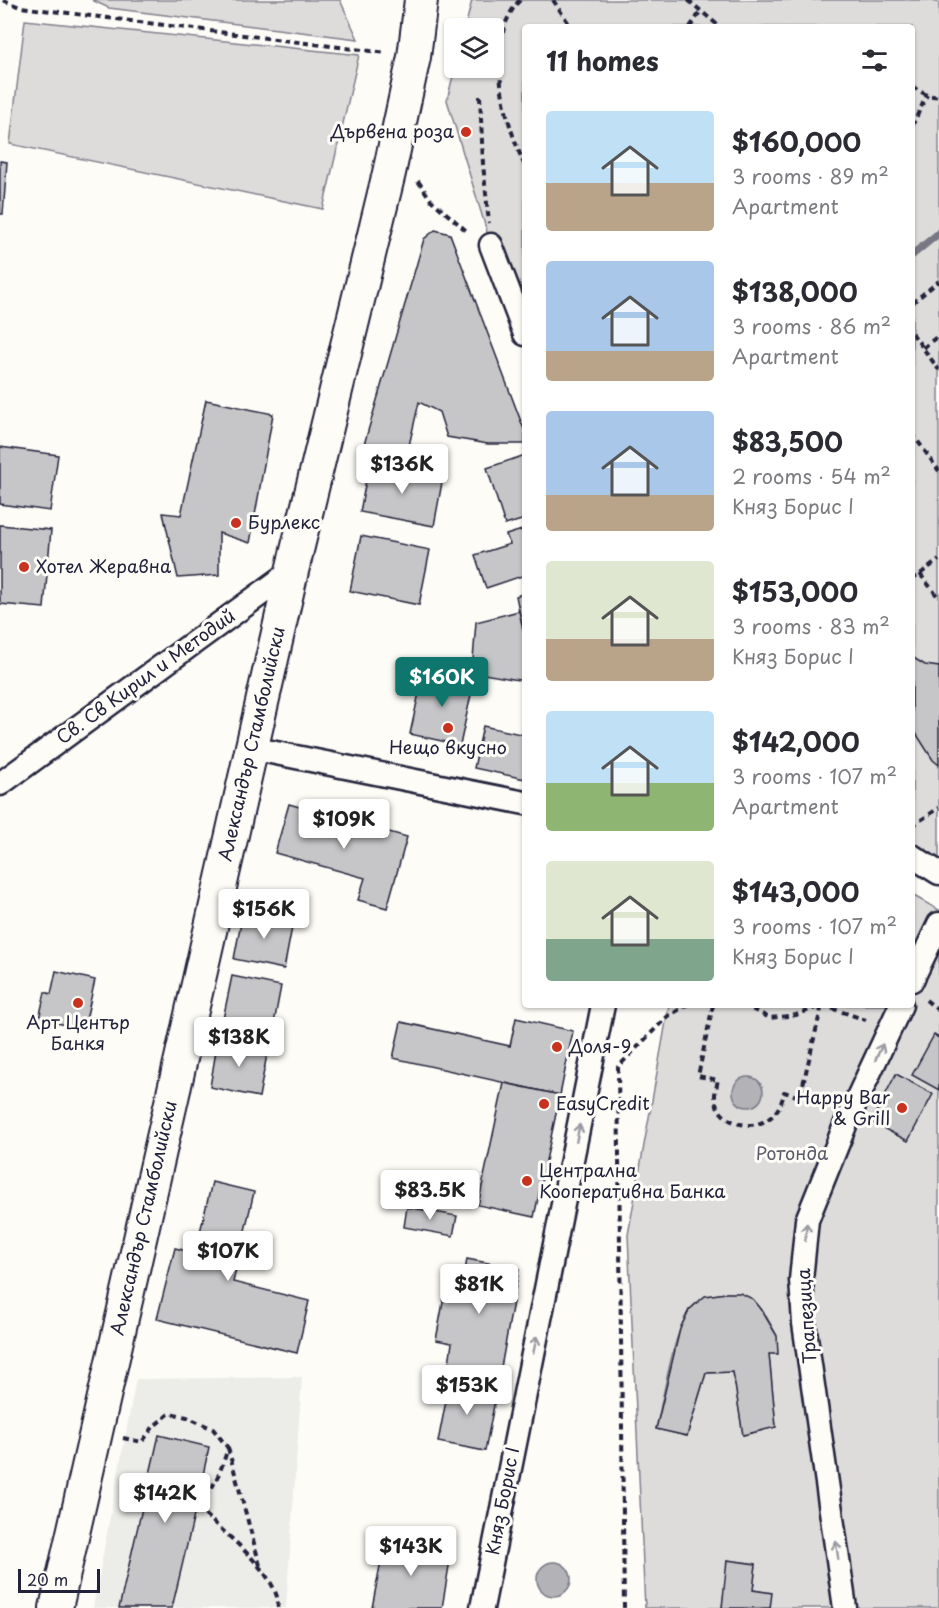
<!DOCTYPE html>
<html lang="en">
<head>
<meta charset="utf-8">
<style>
	:root { --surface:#fff; --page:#f7f7f7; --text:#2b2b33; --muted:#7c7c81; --accent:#0f766e }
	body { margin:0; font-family:"Playpen Sans",sans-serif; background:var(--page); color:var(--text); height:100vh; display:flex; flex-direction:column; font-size:22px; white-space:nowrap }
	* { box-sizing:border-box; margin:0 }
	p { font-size:20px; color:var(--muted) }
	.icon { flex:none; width:33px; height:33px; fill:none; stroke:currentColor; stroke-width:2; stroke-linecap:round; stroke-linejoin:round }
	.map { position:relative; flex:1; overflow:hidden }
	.details { position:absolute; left:522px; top:24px; width:393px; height:984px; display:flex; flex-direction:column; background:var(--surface); border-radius:6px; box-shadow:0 2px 4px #0004 }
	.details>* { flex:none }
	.tools { position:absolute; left:444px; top:18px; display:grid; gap:12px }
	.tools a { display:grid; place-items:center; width:60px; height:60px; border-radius:6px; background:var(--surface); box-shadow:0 2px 4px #0004; font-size:30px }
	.scale { position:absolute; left:18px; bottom:15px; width:82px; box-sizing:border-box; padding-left:6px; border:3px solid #22223b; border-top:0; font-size:16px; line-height:21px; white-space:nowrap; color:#22223b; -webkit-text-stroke:4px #fdfcf7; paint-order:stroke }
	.price { position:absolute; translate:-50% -51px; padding:0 14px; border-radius:6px; background:#fff; color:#222; font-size:20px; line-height:39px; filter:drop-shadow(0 2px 3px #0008) }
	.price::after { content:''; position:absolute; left:50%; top:36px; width:18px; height:14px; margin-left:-9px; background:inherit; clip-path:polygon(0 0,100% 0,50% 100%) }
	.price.active { background:var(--accent); color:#fff }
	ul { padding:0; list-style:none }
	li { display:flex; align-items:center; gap:18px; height:150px; padding:0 24px }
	li span { display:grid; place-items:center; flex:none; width:168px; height:120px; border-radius:6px; color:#555 }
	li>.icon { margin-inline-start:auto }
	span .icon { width:72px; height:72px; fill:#fffc; stroke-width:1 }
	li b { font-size:26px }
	h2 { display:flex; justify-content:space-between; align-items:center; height:72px; padding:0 24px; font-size:26px }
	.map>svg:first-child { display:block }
</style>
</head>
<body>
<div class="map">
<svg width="939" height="1608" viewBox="0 0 939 1608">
	<rect width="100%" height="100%" fill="#fdfcf7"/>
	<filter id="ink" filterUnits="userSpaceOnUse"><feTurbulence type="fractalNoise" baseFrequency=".0167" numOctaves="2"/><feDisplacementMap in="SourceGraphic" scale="12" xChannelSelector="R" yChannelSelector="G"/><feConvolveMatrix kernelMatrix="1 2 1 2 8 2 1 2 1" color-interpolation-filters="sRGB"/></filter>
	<g filter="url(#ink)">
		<!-- built -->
		<path fill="#ecece9" d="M302 1377 286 1608H93L136 1379Z"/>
		<!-- green -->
		<g fill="#dddcdb" stroke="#807f8b" stroke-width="1.5" fill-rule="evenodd">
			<path d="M92 0H340L358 39 109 8Z"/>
			<path d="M472 0H929L939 3V861L912 842V27H525V334L491 245 447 100 455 68H494V28H465Z"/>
			<path d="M25 20 359 55 323 209 10 144Z"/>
			<path d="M912 895 939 910V1608H770L771 1593 753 1590 756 1564 728 1560 722 1608H645L628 1235 669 1005H912ZM726 1293C758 1293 763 1311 777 1336L769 1354 776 1427 743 1435 733 1372 706 1373 687 1436 656 1429C663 1399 673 1334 689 1311 698 1298 711 1295 726 1293Z"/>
		</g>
		<!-- water -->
		<g fill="#b2b2b7" stroke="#787885" stroke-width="1.5">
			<circle cx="748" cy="1092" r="15"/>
			<circle cx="554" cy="1579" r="17"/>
		</g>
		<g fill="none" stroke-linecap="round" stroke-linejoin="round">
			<!-- stream -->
			<path stroke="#787885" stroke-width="8" d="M912 255 939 233"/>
		</g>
		<!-- building -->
		<g fill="#c6c6c8" stroke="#22223b" stroke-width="1.5">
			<path d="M0 161 7 162 3 214H0Z"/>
			<path d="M435 230 450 234 525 432V444H488L447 437 439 412 419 402 408 450 361 455 424 239Z"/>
			<path d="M206 400 273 414 250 543 219 533V575L178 578 163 513 181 515Z"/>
			<path d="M0 447 58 455 50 511 0 504Z"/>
			<path d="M525 455V519L505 525 487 468Z"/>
			<path d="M369 464 443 477 434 526 360 512Z"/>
			<path d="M0 525 51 530 44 608 0 604Z"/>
			<path d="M525 529V575L486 588 475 555 510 544 506 535Z"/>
			<path d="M361 536 430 550 419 605 350 591Z"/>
			<path d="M525 593V639L516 596Z"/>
			<path d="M519 611 525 639V681L472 672 476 622Z"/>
			<path d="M912 657 925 665 939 667V765L933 760 912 727Z"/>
			<path d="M424 670 474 681 460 745 410 734Z"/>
			<path d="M483 726 525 735V779L474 768Z"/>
			<path d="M289 804 407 837 387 908 358 900 365 878 275 853Z"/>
			<path d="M243 912 293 922 284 969 234 959Z"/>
			<path d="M56 971 95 980 84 1029 39 1019 45 992 51 994Z"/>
			<path d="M232 976 281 986 272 1034 222 1024Z"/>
			<path d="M516 1018 573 1031 560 1095 393 1058 401 1022 510 1046Z"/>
			<path d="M934 1035 939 1038V1090L912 1075Z"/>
			<path d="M218 1039 268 1049 259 1097 210 1087Z"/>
			<path d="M896 1074 933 1094 908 1141 871 1122Z"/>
			<path d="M504 1083 560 1095 534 1217 478 1205Z"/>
			<path d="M212 1182 254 1192 233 1282 309 1301 297 1353 157 1319 175 1248 195 1253Z"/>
			<path d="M407 1207 457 1216 453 1236 404 1227Z"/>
			<path d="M467 1259 519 1269 500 1373 449 1363 452 1343 436 1340 447 1281 463 1284Z"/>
			<path d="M726 1293H740L753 1299 761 1309 777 1336 778 1354H769L776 1427 743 1435 733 1372 706 1373 687 1436 656 1429 680 1329 689 1310 705 1296Z"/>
			<path d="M450 1380 497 1390 485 1451 438 1442Z"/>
			<path d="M159 1435 209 1447 196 1507 172 1608H119Z"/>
			<path d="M385 1540 451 1554 442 1608H372Z"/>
			<path d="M727 1560 756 1564 753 1590 772 1593 770 1608H722Z"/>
		</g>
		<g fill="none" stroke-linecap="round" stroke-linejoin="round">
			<defs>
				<g id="street">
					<path d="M491 245 525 334"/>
					<path d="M251 748 525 803"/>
					<path d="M0 784 292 571"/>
					<path d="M912 856 939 873"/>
					<path d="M912 980 939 924"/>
					<path d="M482 1608 603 1005"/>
					<path d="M845 1608 804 1323 801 1280 807 1220 846 1123 901 1005"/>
				</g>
				<path id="secondary" d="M56 1608 292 571 389 173 414 57 421 0"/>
			</defs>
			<!-- street casing -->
			<use href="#street" stroke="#22223b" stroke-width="27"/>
			<!-- secondary casing -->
			<use href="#secondary" stroke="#22223b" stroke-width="36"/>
			<!-- path -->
			<g stroke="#22223b" stroke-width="4" stroke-dasharray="6 4.5" stroke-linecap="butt">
				<path d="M3 0 20 7 386 53"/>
				<path d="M520 0C482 40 505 122 525 166"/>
				<path d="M553 0 571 27"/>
				<path d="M688 0 720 27"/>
				<path d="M690 27 701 11"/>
				<path d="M912 87 927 95 939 97"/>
				<path d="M480 96 483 164 489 223"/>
				<path d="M912 126 927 95"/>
				<path d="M418 181 431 200 469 233"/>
				<path d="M912 303 939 281"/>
				<path d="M912 333 939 370"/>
				<path d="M923 348 939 335"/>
				<path d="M912 433 939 471"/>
				<path d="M920 574 939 598"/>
				<path d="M912 580 939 560"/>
				<path d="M912 826 939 808"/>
				<path d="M926 1000 939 1011"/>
				<path d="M713 1005 698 1076 718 1080C717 1084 716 1089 715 1094 714 1130 776 1141 784 1092L800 1097 822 1005"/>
				<path d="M743 1005 770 1018 796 1015 821 1006"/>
				<path d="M822 1005 866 1020"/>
				<path d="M123 1438 142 1442 154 1426 170 1413 187 1417 213 1429 228 1448C220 1473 215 1488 196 1507 220 1529 265 1563 276 1594 278 1598 277 1604 278 1608"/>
				<path d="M228 1448 261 1569"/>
				<path d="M624 1608 618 1067 667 1017 687 1005"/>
			</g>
			<!-- street -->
			<use href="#street" stroke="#fdfcf7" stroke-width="22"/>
			<!-- secondary -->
			<use href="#secondary" stroke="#fdfcf7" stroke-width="32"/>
		</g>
		<!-- one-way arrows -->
		<defs><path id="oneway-shaft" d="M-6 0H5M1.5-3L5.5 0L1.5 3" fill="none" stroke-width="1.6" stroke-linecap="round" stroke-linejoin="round" transform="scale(1.5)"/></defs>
		<g stroke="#9a9aa2">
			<use href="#oneway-shaft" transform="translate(879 1052) rotate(-65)"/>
			<use href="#oneway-shaft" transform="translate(578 1133) rotate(-79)"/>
			<use href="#oneway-shaft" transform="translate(806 1232) rotate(-84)"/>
			<use href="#oneway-shaft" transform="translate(535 1345) rotate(-78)"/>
			<use href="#oneway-shaft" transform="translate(837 1550) rotate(-98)"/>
		</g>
	</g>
	<!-- markers -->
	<g fill="#c8321e" stroke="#fdfcf7" stroke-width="2">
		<circle cx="466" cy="132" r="6"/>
		<circle cx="236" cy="523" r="6"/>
		<circle cx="24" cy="567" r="6"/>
		<circle cx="448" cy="728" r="6"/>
		<circle cx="78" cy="1003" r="6"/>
		<circle cx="557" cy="1047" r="6"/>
		<circle cx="544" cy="1104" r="6"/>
		<circle cx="902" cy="1108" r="6"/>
		<circle cx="527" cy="1181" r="6"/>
	</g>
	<g text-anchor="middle" stroke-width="6" stroke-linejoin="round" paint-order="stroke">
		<!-- poi labels -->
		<g font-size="18" fill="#22223b" stroke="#fdfcf7" text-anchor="start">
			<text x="454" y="138" text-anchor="end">Дървена роза</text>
			<text x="248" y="529">Бурлекс</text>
			<text x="36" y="573">Хотел Жеравна</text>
			<text x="448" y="754" text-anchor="middle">Нещо вкусно</text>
			<text x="78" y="1029" text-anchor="middle">Арт Център<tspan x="78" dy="21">Банкя</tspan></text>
			<text x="569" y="1053">Доля-9</text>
			<text x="890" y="1104" text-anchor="end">Happy Bar<tspan x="890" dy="21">&amp; Grill</tspan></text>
			<text x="556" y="1110">EasyCredit</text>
			<text x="539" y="1177">Централна<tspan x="539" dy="21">Кооперативна Банка</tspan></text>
		</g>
		<!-- street labels -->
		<g font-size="18" fill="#22223b" stroke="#fdfcf7">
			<text transform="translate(146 677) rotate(-36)" y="6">Св. Св Кирил и Методий</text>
			<text transform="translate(252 744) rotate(-77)" y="6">Александър Стамболийски</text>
			<text transform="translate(144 1218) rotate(-77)" y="6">Александър Стамболийски</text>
			<text transform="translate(807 1316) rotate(-94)" y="6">Трапезица</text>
			<text transform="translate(503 1501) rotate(-79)" y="6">Княз Борис I</text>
		</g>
		<!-- park labels -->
		<g font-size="18" fill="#5a5a6b" stroke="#fdfcf7">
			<text x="792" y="1160">Ротонда</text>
		</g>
	</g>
</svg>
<div class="tools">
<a><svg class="icon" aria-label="layers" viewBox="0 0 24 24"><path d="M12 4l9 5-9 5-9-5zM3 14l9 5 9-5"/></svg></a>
</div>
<div class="scale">20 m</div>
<b class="price" style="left:402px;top:495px">$136K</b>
<b class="price active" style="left:442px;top:708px">$160K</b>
<b class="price" style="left:344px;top:850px">$109K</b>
<b class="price" style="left:264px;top:940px">$156K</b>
<b class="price" style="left:239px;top:1068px">$138K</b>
<b class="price" style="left:430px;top:1221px">$83.5K</b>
<b class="price" style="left:228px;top:1282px">$107K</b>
<b class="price" style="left:479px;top:1315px">$81K</b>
<b class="price" style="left:467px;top:1416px">$153K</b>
<b class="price" style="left:165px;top:1524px">$142K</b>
<b class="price" style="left:411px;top:1577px">$143K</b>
<section class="details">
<h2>11 homes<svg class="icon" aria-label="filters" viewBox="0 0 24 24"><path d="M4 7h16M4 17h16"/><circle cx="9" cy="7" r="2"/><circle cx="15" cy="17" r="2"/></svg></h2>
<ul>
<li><span style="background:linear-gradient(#bfe0f5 60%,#b9a48a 0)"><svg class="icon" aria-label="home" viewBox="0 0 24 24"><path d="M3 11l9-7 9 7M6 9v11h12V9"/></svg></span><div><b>$160,000</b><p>3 rooms · 89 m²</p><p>Apartment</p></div></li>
<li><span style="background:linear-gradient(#a9c7e8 75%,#b9a48a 0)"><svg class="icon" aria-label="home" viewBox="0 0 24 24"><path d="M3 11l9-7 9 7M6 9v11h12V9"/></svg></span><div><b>$138,000</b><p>3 rooms · 86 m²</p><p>Apartment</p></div></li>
<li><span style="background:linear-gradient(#a9c7e8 70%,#b9a48a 0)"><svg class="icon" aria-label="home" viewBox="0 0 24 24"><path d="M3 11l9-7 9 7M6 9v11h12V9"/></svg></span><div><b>$83,500</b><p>2 rooms · 54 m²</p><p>Княз Борис I</p></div></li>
<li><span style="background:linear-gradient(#dfe7d0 65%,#b9a48a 0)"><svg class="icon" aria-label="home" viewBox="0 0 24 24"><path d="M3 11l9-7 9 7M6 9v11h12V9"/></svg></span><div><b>$153,000</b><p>3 rooms · 83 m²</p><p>Княз Борис I</p></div></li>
<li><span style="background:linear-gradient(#bfe0f5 60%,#8fb573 0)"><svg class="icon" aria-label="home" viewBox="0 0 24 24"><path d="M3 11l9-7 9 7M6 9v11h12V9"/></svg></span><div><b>$142,000</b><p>3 rooms · 107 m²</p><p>Apartment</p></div></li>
<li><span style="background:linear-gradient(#dfe7d0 65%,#7fa58c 0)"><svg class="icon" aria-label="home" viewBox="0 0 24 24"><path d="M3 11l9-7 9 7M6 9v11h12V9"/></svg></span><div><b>$143,000</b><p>3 rooms · 107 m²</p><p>Княз Борис I</p></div></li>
</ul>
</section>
</div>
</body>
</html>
